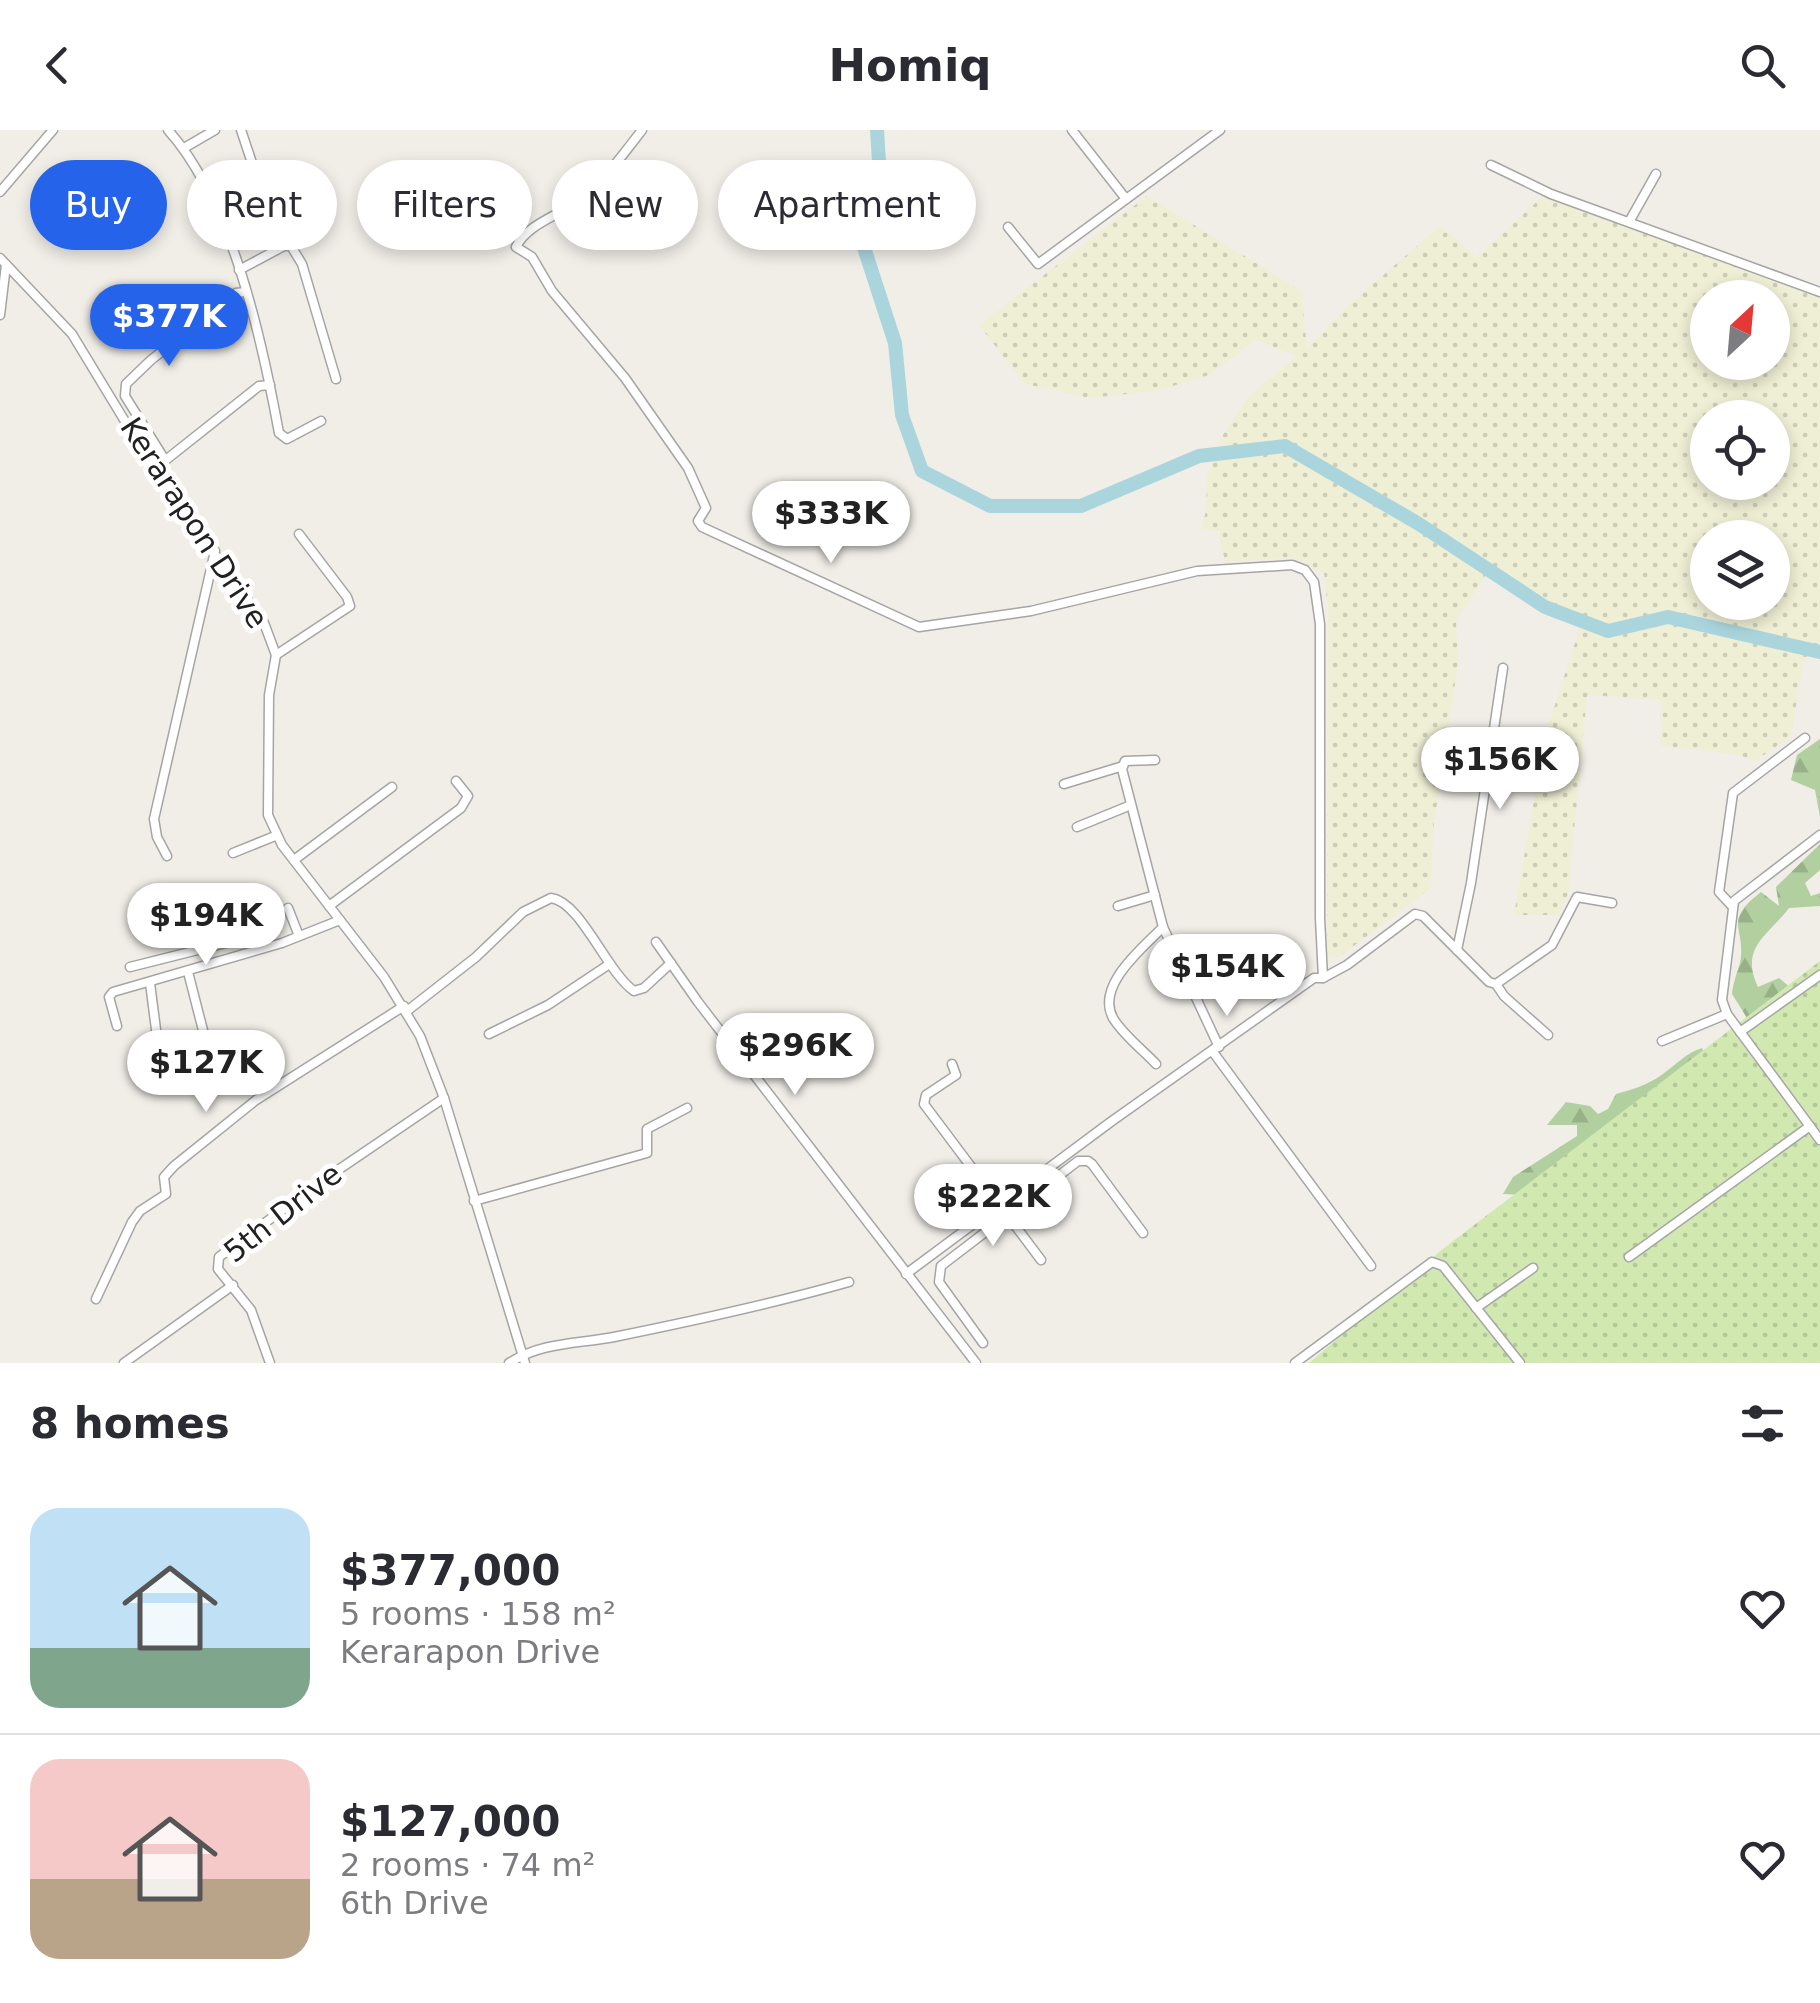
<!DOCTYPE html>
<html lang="en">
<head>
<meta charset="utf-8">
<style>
	:root { --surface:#fff; --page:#f7f7f7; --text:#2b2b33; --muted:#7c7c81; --line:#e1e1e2; --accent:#2563eb }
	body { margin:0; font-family:"DejaVu Sans",sans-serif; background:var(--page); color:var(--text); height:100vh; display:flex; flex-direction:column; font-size:38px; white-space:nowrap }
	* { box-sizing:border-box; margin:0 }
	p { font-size:32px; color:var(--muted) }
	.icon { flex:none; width:55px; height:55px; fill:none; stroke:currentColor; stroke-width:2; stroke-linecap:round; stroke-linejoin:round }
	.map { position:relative; height:1233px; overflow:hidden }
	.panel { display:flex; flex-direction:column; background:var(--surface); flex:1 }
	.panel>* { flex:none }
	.guide { position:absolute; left:30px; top:30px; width:1000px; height:90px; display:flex; gap:20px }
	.needle { width:65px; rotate:26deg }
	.fabs { position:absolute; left:1690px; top:150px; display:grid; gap:20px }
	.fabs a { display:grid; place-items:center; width:100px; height:100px; border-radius:50%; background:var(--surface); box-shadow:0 5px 15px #0003; font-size:50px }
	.price { position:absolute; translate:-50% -85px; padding:0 22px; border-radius:35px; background:#fff; color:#222; font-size:32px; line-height:65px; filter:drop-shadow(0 2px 5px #0008) }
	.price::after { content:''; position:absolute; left:50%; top:60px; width:30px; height:22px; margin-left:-15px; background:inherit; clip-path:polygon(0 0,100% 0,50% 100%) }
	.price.selected { background:var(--accent); color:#fff }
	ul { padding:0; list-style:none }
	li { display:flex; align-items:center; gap:30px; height:250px; padding:0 30px }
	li+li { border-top:2px solid var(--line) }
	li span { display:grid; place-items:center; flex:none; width:280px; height:200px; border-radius:30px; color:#555 }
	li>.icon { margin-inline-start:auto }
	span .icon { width:120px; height:120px; fill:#fffc; stroke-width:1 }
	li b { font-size:42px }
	h2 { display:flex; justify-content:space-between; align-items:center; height:120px; padding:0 30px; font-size:42px }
	.pill { padding:0 35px; border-radius:45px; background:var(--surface); box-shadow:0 5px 15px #0003; font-size:35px; line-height:90px }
	.pill.selected { background:var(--accent); color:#fff }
	header { display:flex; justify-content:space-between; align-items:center; height:130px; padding:0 30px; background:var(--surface); font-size:45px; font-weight:700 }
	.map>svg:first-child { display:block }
</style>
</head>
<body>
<header><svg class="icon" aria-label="back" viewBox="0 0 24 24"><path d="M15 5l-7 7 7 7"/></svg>Homiq<svg class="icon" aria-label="search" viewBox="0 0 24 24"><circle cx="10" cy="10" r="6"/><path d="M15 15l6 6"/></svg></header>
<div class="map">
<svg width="1820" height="1233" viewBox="0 0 1820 1233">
	<defs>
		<pattern id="farmland-dots" width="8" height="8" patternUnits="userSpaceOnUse" patternTransform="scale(2.5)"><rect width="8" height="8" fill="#efefd5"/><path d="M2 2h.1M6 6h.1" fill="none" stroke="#cdcdb7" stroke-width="1.8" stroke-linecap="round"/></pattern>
		<pattern id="forest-firs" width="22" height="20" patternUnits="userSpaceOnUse" patternTransform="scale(2.5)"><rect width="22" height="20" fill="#b1cf9f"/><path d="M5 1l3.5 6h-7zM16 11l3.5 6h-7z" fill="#98b189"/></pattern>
		<pattern id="garden-dots" width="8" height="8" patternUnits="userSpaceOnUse" patternTransform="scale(2.5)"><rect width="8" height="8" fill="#d1e9b1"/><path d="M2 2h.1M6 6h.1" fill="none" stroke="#b3c898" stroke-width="1.8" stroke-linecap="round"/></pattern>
	</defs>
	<rect width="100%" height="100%" fill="#f1eee8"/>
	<!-- farmland -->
	<path fill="url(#farmland-dots)" fill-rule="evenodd" d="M1147 66 1301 161 1307 218 1350 174 1440 96 1477 127 1543 66 1820 167V526L1804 527 1791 606 1755 631 1736 624 1661 616 1662 570 1587 565 1568 764 1559 785H1514L1545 606 1580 497 1545 481 1486 445 1456 491 1458 533 1433 700 1431 758 1339 827 1327 825 1328 478 1324 443 1293 428 1225 432 1219 401 1202 399 1206 380 1207 347 1223 305 1249 266 1297 226 1256 210 1209 245 1156 261 1090 268 1025 254 979 195ZM1708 168H1772V232H1708ZM1708 288H1772V352H1708ZM1708 408H1772V472H1708Z"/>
	<!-- forest -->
	<g fill="url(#forest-firs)">
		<path d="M1820 609V687L1815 660 1791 650 1797 625Z"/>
		<path d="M1820 714V740L1805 753 1811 766 1820 763V776L1789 778C1769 805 1739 817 1758 857L1779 848 1803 868 1757 904 1732 864C1733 853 1737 843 1740 833 1747 797 1721 793 1761 762L1779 776 1776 757Z"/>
		<path d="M1702 918 1705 925 1526 1065 1503 1064 1513 1047 1577 1006V995H1547L1566 972 1590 976 1598 984 1608 979 1616 964C1635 959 1653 953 1668 940 1680 931 1687 923 1702 918Z"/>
	</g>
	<!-- garden -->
	<path fill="url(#garden-dots)" d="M1820 831V1233H1309L1444 1118Z"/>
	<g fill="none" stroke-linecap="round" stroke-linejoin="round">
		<!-- river -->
		<path stroke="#abd5dd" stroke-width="14" d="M877 0 880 48 856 93 895 213 902 285 922 341 990 376H1081L1199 326 1285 316 1419 394 1545 477 1608 501 1668 487 1820 522"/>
		<defs>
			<g id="street">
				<path d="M168 0C232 71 262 210 279 303L287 309 321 291"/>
				<path d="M241 0 258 51"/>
				<path d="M642 0C625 22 606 48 585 66 565 84 528 92 516 117L532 127 552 161 625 248 688 338 706 378 698 391 702 397 919 497 1031 481 1197 441 1292 435 1305 440 1314 452 1320 494V788L1323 848H1314L1112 991 906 1144"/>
				<path d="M1072 0 1126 69"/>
				<path d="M184 18 215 0"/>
				<path d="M1491 35 1551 64 1820 162"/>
				<path d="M0 62 53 0"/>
				<path d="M1629 92 1656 44"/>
				<path d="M1008 97 1038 134 1220 0"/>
				<path d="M0 128 72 204 154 339 264 493 276 525 269 565 268 685 282 715 384 847 420 906 444 968 525 1233"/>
				<path d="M239 140 284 116H291L302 134 336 249"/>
				<path d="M0 185 6 135"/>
				<path d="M165 330 125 266 126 254 151 230 236 163 245 162"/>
				<path d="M162 333 259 256 270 255"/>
				<path d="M276 525 350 476 347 467 299 404"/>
				<path d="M1155 630 1125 631 1122 639 1163 797 1219 917"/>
				<path d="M1064 654 1123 636"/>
				<path d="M1077 697 1131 675"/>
				<path d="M1820 705 1734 771 1722 870 1727 884 1820 1010"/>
				<path d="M233 723 275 706"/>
				<path d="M167 726 157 707 154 689 215 421"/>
				<path d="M294 730 392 657"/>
				<path d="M329 776 461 678 468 666 456 651"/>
				<path d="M1118 776 1155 765"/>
				<path d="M1732 776 1719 762 1733 663 1805 608"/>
				<path d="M288 778 299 806"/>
				<path d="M656 812 698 872 976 1233"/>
				<path d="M1457 820 1471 753 1503 538"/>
				<path d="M130 837 273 801"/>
				<path d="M188 842 206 912"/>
				<path d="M1323 848 1347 835 1415 784 1423 786 1489 852 1496 854 1552 815 1577 767 1612 773"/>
				<path d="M150 853 158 915"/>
				<path d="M1496 854 1504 866 1548 905"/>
				<path d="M407 881 476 827 523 782 551 768C581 772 606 841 634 861L644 858 671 833"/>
				<path d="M117 896 109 867 113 862 282 813 340 790"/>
				<path d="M1740 902 1820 845"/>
				<path d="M489 904 548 875 608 835"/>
				<path d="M1662 911 1727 884"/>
				<path d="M1213 922 1371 1136"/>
				<path d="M952 934 956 945 926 965 924 974 1041 1130"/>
				<path d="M1156 934C1143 920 1123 905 1113 888 1095 855 1144 817 1163 797"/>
				<path d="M474 1071 647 1023V999L687 978"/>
				<path d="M1629 1127 1810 996"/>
				<path d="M96 1169 132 1092 140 1081 166 1064 164 1047 174 1036 256 970 404 876"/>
				<path d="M1476 1178 1533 1138"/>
				<path d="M983 1213 939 1152 941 1136 1078 1031H1088L1092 1034 1143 1103"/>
				<path d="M124 1233 233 1155"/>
				<path d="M270 1233 251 1180 218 1139 219 1127 316 1055 444 968"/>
				<path d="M509 1233C542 1212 577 1214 614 1207 693 1191 772 1174 849 1152"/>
				<path d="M1295 1233 1432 1132 1443 1136 1520 1233"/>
			</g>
		</defs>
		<!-- street casing -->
		<use href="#street" stroke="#a5a5a5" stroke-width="11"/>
		<!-- street -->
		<use href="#street" stroke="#fff" stroke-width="8"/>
	</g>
	<g text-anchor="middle" stroke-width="10" stroke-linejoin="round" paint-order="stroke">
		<!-- street labels -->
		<g font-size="30" fill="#212121" stroke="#fff">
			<text transform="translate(194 393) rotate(57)" y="10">Kerarapon Drive</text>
			<text transform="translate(283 1083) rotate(-38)" y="10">5th Drive</text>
		</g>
	</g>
</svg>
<div class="fabs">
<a><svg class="needle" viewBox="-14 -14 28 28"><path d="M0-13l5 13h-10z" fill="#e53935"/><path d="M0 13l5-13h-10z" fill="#7c7c81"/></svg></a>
<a><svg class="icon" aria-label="locate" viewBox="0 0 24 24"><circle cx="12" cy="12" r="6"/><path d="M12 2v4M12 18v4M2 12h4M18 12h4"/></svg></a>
<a><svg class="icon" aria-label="layers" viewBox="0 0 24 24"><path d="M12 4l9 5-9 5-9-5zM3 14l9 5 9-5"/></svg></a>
</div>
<b class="price selected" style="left:169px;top:239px">$377K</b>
<b class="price" style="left:831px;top:436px">$333K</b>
<b class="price" style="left:1500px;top:682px">$156K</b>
<b class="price" style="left:206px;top:838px">$194K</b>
<b class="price" style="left:1227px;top:889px">$154K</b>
<b class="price" style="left:795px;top:968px">$296K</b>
<b class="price" style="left:206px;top:985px">$127K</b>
<b class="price" style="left:993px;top:1119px">$222K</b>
<div class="guide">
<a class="pill selected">Buy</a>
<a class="pill">Rent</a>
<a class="pill">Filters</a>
<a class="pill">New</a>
<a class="pill">Apartment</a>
</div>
</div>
<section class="panel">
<h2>8 homes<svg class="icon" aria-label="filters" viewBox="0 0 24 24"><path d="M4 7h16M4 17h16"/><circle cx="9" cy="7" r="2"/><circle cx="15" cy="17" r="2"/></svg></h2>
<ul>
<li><span style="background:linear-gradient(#bfe0f5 70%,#7fa58c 0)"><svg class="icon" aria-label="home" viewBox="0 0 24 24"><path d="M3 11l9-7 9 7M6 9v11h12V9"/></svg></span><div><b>$377,000</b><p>5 rooms · 158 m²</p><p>Kerarapon Drive</p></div><svg class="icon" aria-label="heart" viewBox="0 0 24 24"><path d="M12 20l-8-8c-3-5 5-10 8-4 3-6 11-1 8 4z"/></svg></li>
<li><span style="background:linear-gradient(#f6c9c9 60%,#b9a48a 0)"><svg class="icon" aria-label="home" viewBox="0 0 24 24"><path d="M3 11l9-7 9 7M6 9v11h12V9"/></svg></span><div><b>$127,000</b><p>2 rooms · 74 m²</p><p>6th Drive</p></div><svg class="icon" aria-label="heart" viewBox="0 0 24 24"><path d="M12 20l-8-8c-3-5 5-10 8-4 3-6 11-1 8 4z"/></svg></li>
</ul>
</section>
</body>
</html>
